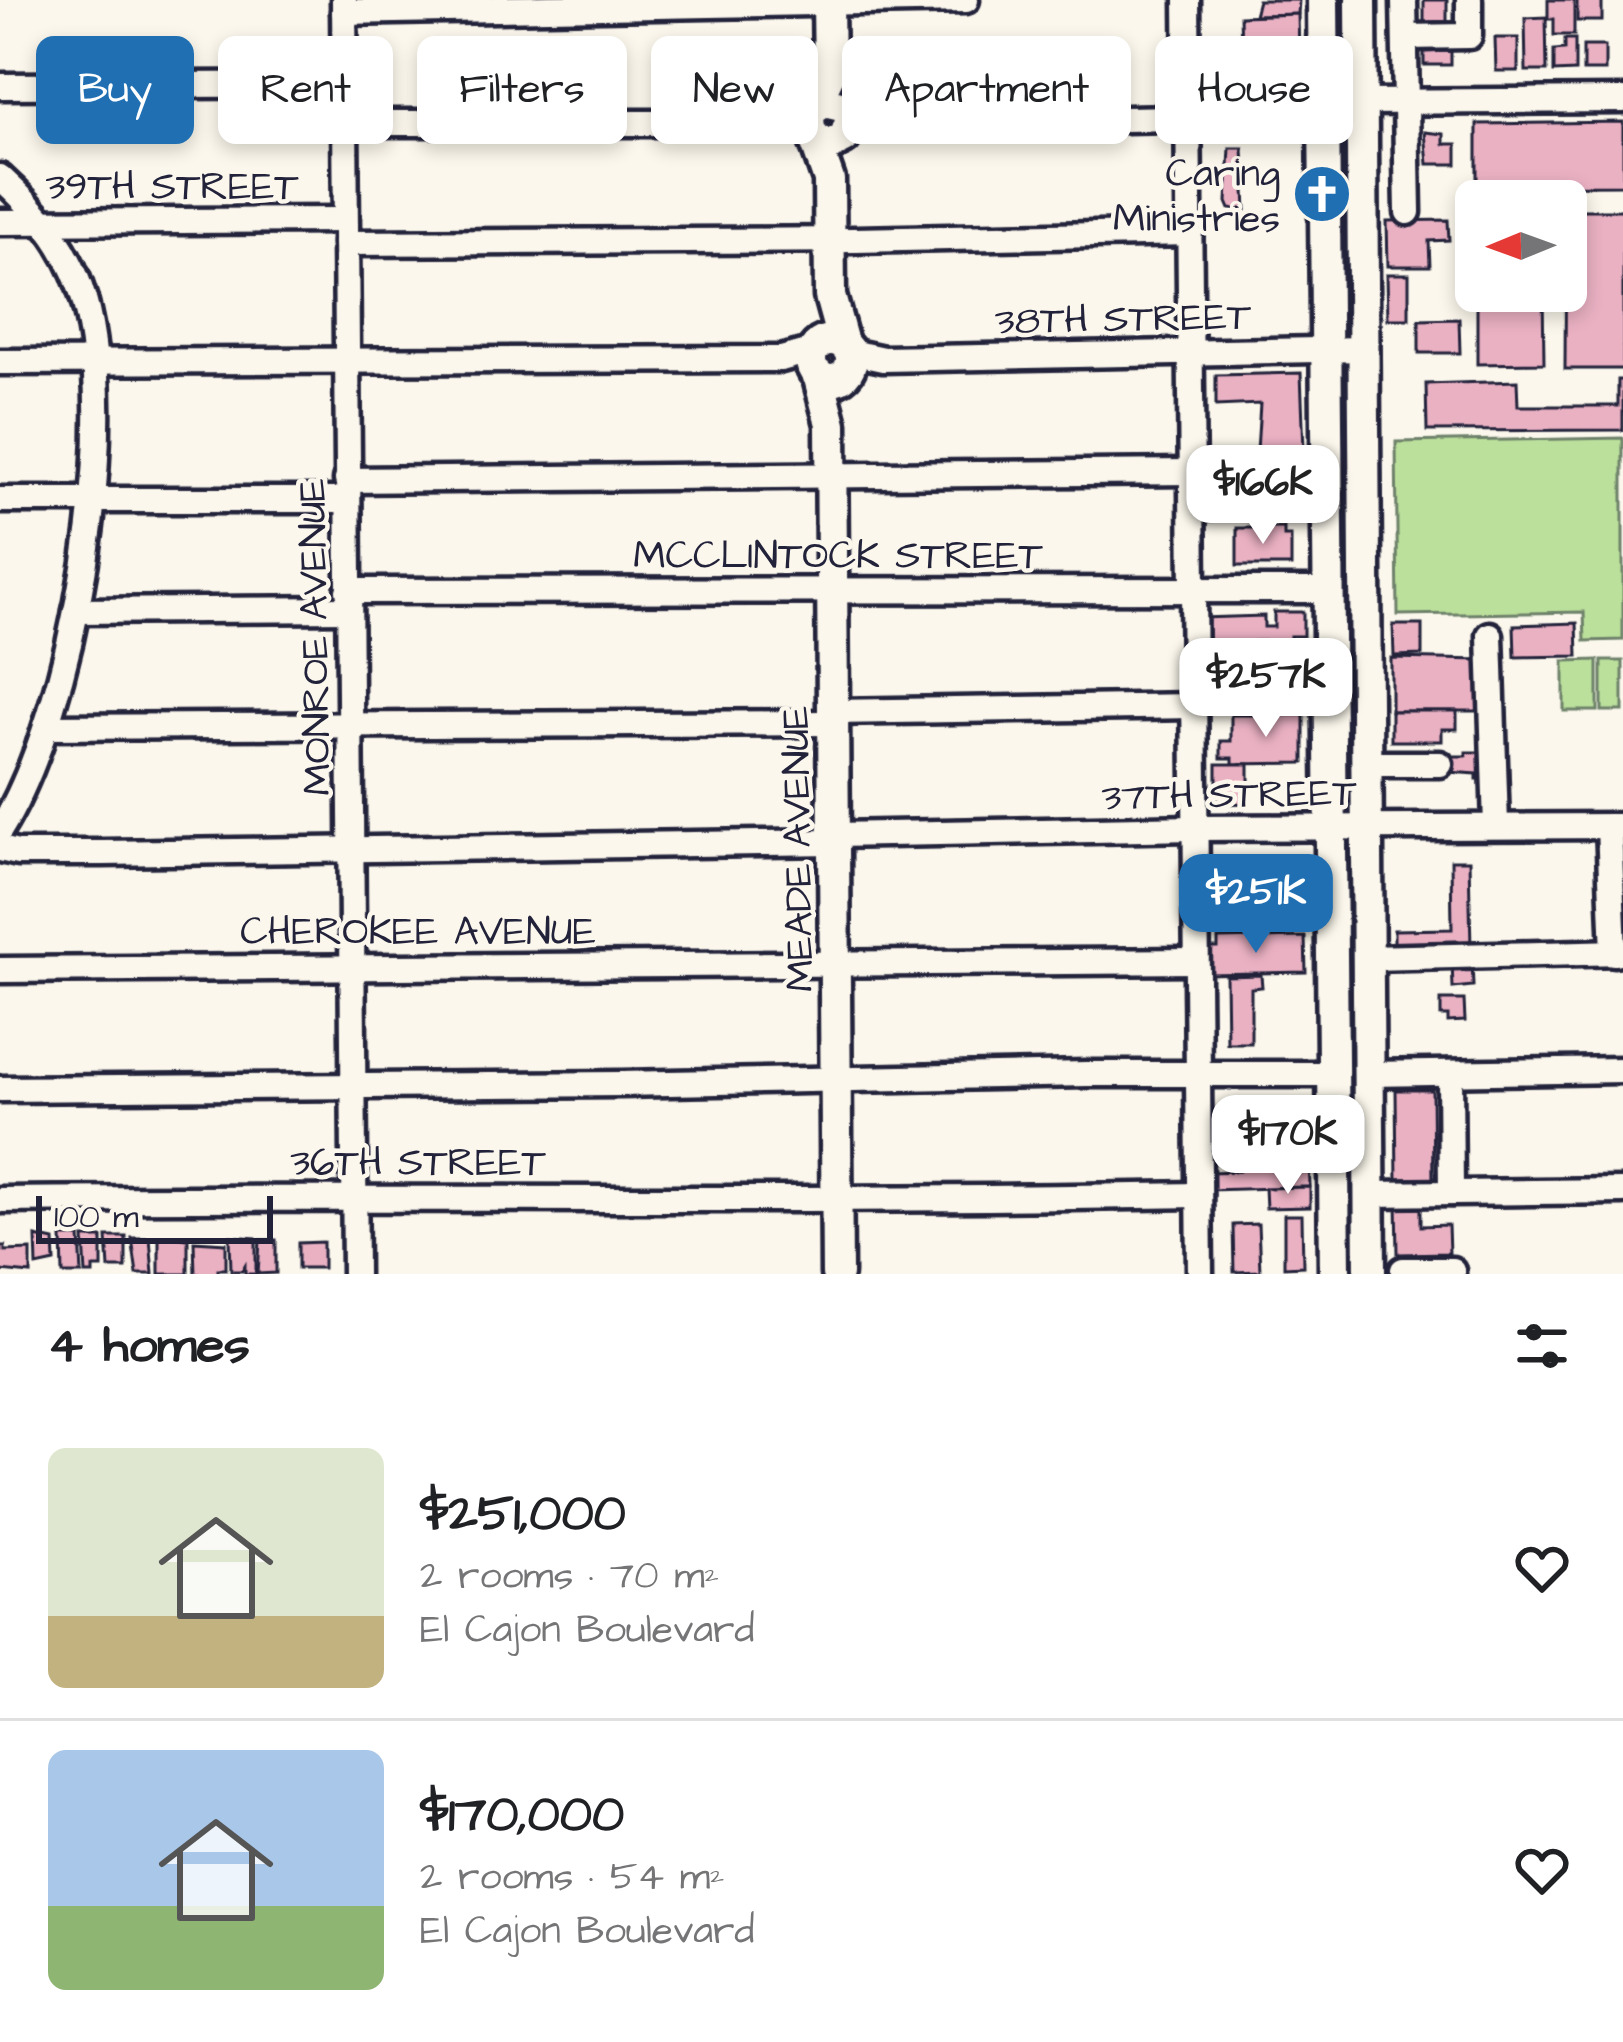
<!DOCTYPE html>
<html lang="en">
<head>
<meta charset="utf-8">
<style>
	:root { --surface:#fff; --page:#f6f6f6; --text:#202124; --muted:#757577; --line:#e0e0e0; --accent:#1f6fb2 }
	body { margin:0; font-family:"Architects Daughter",sans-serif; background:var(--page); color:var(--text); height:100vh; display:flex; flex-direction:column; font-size:45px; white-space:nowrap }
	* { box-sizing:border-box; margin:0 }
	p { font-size:39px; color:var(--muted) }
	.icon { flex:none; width:66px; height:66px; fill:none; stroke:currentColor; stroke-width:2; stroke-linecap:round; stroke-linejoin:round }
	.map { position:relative; height:1274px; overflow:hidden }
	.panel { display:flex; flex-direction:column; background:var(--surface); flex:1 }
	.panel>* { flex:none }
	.hud { position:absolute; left:36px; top:36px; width:1551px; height:108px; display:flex; gap:24px }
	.needle { width:78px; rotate:269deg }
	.buttons { position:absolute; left:1455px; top:180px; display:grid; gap:24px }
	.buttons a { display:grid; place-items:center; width:132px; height:132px; border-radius:18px; background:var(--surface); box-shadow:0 6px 18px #0003; font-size:60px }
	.scale { position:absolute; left:36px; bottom:30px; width:237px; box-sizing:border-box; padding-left:12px; border:6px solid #22223b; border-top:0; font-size:33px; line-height:42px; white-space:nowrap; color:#22223b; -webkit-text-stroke:9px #fbf7ec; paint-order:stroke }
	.price { position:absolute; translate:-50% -102px; padding:0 27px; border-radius:24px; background:#fff; color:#222; font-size:39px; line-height:78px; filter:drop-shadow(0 3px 6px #0008) }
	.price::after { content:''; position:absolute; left:50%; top:72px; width:36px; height:27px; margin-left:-18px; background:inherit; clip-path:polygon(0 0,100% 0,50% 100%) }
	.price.selected { background:var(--accent); color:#fff }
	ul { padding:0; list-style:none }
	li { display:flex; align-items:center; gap:36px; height:300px; padding:0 48px }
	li+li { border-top:3px solid var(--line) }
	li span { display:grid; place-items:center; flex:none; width:336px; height:240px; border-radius:18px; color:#555 }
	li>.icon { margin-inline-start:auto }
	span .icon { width:144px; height:144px; fill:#fffc; stroke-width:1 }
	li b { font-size:51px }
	h2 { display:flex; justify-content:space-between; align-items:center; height:144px; padding:0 48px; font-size:51px }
	.chip { padding:0 42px; border-radius:18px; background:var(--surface); box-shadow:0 6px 18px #0003; font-size:42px; line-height:108px }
	.chip.selected { background:var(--accent); color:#fff }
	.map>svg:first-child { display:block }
</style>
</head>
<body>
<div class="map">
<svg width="1623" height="1274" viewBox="0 0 1623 1274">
	<rect width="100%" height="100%" fill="#fbf7ec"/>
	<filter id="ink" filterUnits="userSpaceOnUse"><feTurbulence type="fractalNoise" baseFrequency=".00833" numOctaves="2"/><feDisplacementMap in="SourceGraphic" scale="24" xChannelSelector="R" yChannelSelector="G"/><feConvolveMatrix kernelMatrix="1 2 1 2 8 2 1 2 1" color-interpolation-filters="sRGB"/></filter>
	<g filter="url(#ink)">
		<!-- green -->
		<g fill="#bbe09b" stroke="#6e816b" stroke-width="3">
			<path d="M1623 438V640L1585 641 1584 612 1398 615 1396 442Z"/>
			<path d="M1598 660V711H1564V661Z"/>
			<rect x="1602" y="661" width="21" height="50"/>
		</g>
		<!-- building -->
		<g fill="#eab1c3" stroke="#22223b" stroke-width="3">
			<path d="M1258 0H1299L1298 14 1254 15Z"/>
			<rect x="1424" y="0" width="23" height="33"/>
			<path d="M1548 0H1574V35H1554V19H1548Z"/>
			<rect x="1577" y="0" width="25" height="21"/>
			<path d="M1298 14 1299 56 1256 57V53L1203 58 1202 42 1231 41V47L1241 46 1240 16Z"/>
			<path d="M1546 17 1547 71H1526L1525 18Z"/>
			<path d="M1495 38H1518V71H1496Z"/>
			<path d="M1565 39H1575V71L1554 72V50L1565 49Z"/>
			<rect x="1583" y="46" width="22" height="25"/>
			<path d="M1451 51V65H1424V52Z"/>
			<path d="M1299 56 1300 92 1244 93V58Z"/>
			<path d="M1623 122V185L1477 186V124Z"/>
			<path d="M1425 132 1444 134V144H1457V164H1428Z"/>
			<path d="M1230 148H1243L1246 210 1230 209 1227 202Z"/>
			<path d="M1566 210H1623V369H1565Z"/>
			<path d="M1448 220 1449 240 1429 241 1430 266H1388L1387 221Z"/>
			<path d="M1387 274H1409V319H1388Z"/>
			<path d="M1477 291H1543L1544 363 1477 364Z"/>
			<path d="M1459 319 1460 353H1419V320Z"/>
			<path d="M1301 373 1304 450 1257 451 1260 404 1216 406V375Z"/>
			<path d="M1618 380H1623V430L1427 431 1426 384 1517 381 1518 406H1618Z"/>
			<path d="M1201 453H1227V471H1216V484L1203 485Z"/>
			<path d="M1280 457H1303L1304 486 1270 487V474H1281Z"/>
			<path d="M1244 490V506H1220V520L1202 522V494Z"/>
			<path d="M1237 528H1284V536H1291V566H1237Z"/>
			<path d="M1274 612H1303V636H1290L1291 651 1264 652V641L1200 643V618L1264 616V627H1274Z"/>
			<path d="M1577 623 1578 656 1515 657 1514 625Z"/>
			<path d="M1393 625H1422V655L1394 656Z"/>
			<path d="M1303 652 1304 715H1244L1243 701H1228V653Z"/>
			<path d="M1391 658 1482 660V711H1391Z"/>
			<path d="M1391 711H1457V729H1442V741H1391Z"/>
			<path d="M1231 715H1304V763L1233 764V758H1221V741H1231Z"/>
			<path d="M1466 752H1488V794H1482V779H1477V774L1448 772 1447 756H1466Z"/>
			<path d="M1217 764H1249V803L1217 804Z"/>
			<path d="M1451 860H1469L1471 948 1394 949V930L1452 929Z"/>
			<path d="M1278 863V869H1293L1294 900 1207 902 1206 864Z"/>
			<path d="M1305 937 1306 972 1204 974V948H1218V939Z"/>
			<path d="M1472 961 1473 986 1453 988 1452 962Z"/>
			<path d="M1261 975 1262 987 1251 988V1043H1227L1226 976Z"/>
			<path d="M1441 1000H1464L1465 1021 1448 1022V1016H1441Z"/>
			<path d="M1396 1090H1432L1433 1182 1397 1183Z"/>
			<path d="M1262 1100 1264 1161 1309 1160 1310 1187 1210 1190 1209 1172 1239 1171 1237 1101Z"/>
			<path d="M1310 1187V1207L1266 1208 1265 1188Z"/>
			<path d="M1421 1200V1226L1448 1225 1449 1253 1398 1254 1397 1201Z"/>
			<path d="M1284 1215H1302L1303 1266 1284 1267Z"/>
			<path d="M1258 1224 1260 1271 1234 1272 1233 1225Z"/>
			<path d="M230 1236 256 1238V1274H245V1266L242 1271H231Z"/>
			<path d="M36 1237 54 1241 55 1262 37 1266Z"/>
			<path d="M62 1237H80L82 1274H63Z"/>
			<path d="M107 1237H126V1268H109Z"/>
			<path d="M159 1237 188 1238V1274H159Z"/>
			<path d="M84 1238H102V1268H93V1274H86Z"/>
			<path d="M132 1238H150L153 1274H137Z"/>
			<path d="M260 1240H276V1273L258 1274Z"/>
			<path d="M194 1241 226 1243V1269H218V1274H195Z"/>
			<path d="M323 1242V1268H298V1243Z"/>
			<path d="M0 1246H5V1251L31 1250V1274L0 1271Z"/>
		</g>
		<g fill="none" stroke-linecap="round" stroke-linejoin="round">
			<defs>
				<g id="minor">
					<path d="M344 0 355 1274"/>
					<path d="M1187 0 1200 1274"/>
					<path d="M1404 0 1408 212"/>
					<path d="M344 12 966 0"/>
					<path d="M1405 37 1469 36V0"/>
					<path d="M0 86 344 84"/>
					<path d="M1362 102 1623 100"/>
					<path d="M345 123H786L812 110"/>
					<path d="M874 124 1324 115"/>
					<path d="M0 177C35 209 64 241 80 287 126 417 73 714 0 830"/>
					<path d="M0 222 345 220"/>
					<path d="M346 243 856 240 1190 233"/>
					<path d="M850 352 883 359 1364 349"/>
					<path d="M0 362 781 359 814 350"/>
					<path d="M347 480 1192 472"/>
					<path d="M0 500H347"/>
					<path d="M348 591 1329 590"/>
					<path d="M76 611 348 609"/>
					<path d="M1490 635 1496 826"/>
					<path d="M833 712 1194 706"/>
					<path d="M46 727 833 723"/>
					<path d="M1368 764H1440"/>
					<path d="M1609 826 1614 953"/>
					<path d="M835 835 1195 828 1623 826"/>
					<path d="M0 849 18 853H103L835 842"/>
					<path d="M1369 958 1623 952"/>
					<path d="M0 970 1196 961"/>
					<path d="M1450 1073 1451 1193"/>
					<path d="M1369 1074 1623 1070"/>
					<path d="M0 1089 621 1084 1087 1074H1333"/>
					<path d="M1370 1194 1623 1191"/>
					<path d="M0 1200C400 1196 799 1203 1199 1195"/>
					<path d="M1403 1270H1452V1274"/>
				</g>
				<g id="major">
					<path d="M1323 0 1335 1274"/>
					<path d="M1361 0 1370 1274"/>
					<path d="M812 110 824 102 845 107 851 120 844 138 832 144 819 141 810 131 809 117 829 75 828 0"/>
					<path d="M814 137 829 180 830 296 843 343"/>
					<circle cx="831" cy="360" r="20"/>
					<path d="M818 374 831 424 837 1274"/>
				</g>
			</defs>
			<!-- minor casing -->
			<use href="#minor" stroke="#22223b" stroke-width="33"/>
			<!-- major casing -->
			<use href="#major" stroke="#22223b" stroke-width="39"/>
			<!-- minor -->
			<use href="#minor" stroke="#fbf7ec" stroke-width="24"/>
			<!-- major -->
			<use href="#major" stroke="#fbf7ec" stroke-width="30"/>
		</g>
	</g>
	<!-- icons -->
	<defs>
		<symbol id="church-disc" viewBox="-11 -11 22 22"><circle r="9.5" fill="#1f6fb2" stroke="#fbf7ec"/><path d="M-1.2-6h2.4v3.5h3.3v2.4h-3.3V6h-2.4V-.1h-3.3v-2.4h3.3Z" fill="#fff"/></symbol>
	</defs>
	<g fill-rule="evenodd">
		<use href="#church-disc" x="1289" y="161" width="66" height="66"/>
	</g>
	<g text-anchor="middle" stroke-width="9" stroke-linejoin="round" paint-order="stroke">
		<!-- poi labels -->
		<g font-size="39" fill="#22223b" stroke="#fbf7ec" text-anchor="end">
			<text x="1280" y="186">Caring<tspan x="1280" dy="45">Ministries</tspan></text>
		</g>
		<!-- street labels -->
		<g font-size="39" fill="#22223b" stroke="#fbf7ec">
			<text x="172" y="199">39TH STREET</text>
			<text transform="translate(1123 317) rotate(-1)" y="14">38TH STREET</text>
			<text x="838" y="568">MCCLINTOCK STREET</text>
			<text transform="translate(313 637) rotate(-91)" y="14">MONROE AVENUE</text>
			<text transform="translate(1229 793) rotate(-1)" y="14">37TH STREET</text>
			<text transform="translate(796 849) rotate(-91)" y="14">MEADE AVENUE</text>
			<text x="418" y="944">CHEROKEE AVENUE</text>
			<text x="418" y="1175">36TH STREET</text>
		</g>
	</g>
</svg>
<div class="buttons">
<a><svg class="needle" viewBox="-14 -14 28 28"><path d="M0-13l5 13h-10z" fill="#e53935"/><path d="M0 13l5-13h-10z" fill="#757577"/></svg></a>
</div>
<div class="scale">100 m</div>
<b class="price" style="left:1263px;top:547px">$166K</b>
<b class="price" style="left:1266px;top:740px">$257K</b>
<b class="price selected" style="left:1256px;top:956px">$251K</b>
<b class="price" style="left:1288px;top:1197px">$170K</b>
<div class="hud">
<a class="chip selected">Buy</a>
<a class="chip">Rent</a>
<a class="chip">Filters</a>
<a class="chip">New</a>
<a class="chip">Apartment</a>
<a class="chip">House</a>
</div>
</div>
<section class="panel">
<h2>4 homes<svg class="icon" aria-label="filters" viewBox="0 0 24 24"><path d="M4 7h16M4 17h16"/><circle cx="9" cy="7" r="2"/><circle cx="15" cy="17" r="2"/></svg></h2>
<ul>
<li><span style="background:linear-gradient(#dfe7d0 70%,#c2b280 0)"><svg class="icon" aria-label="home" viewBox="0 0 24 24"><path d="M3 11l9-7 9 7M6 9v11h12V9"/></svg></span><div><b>$251,000</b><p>2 rooms · 70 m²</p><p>El Cajon Boulevard</p></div><svg class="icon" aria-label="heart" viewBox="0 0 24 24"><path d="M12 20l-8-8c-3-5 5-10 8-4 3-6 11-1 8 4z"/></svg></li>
<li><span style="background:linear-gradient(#a9c7e8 65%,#8fb573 0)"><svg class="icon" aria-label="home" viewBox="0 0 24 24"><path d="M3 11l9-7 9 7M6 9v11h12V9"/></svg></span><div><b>$170,000</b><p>2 rooms · 54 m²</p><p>El Cajon Boulevard</p></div><svg class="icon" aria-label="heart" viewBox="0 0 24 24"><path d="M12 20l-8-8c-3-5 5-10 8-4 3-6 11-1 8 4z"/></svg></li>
</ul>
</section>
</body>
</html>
